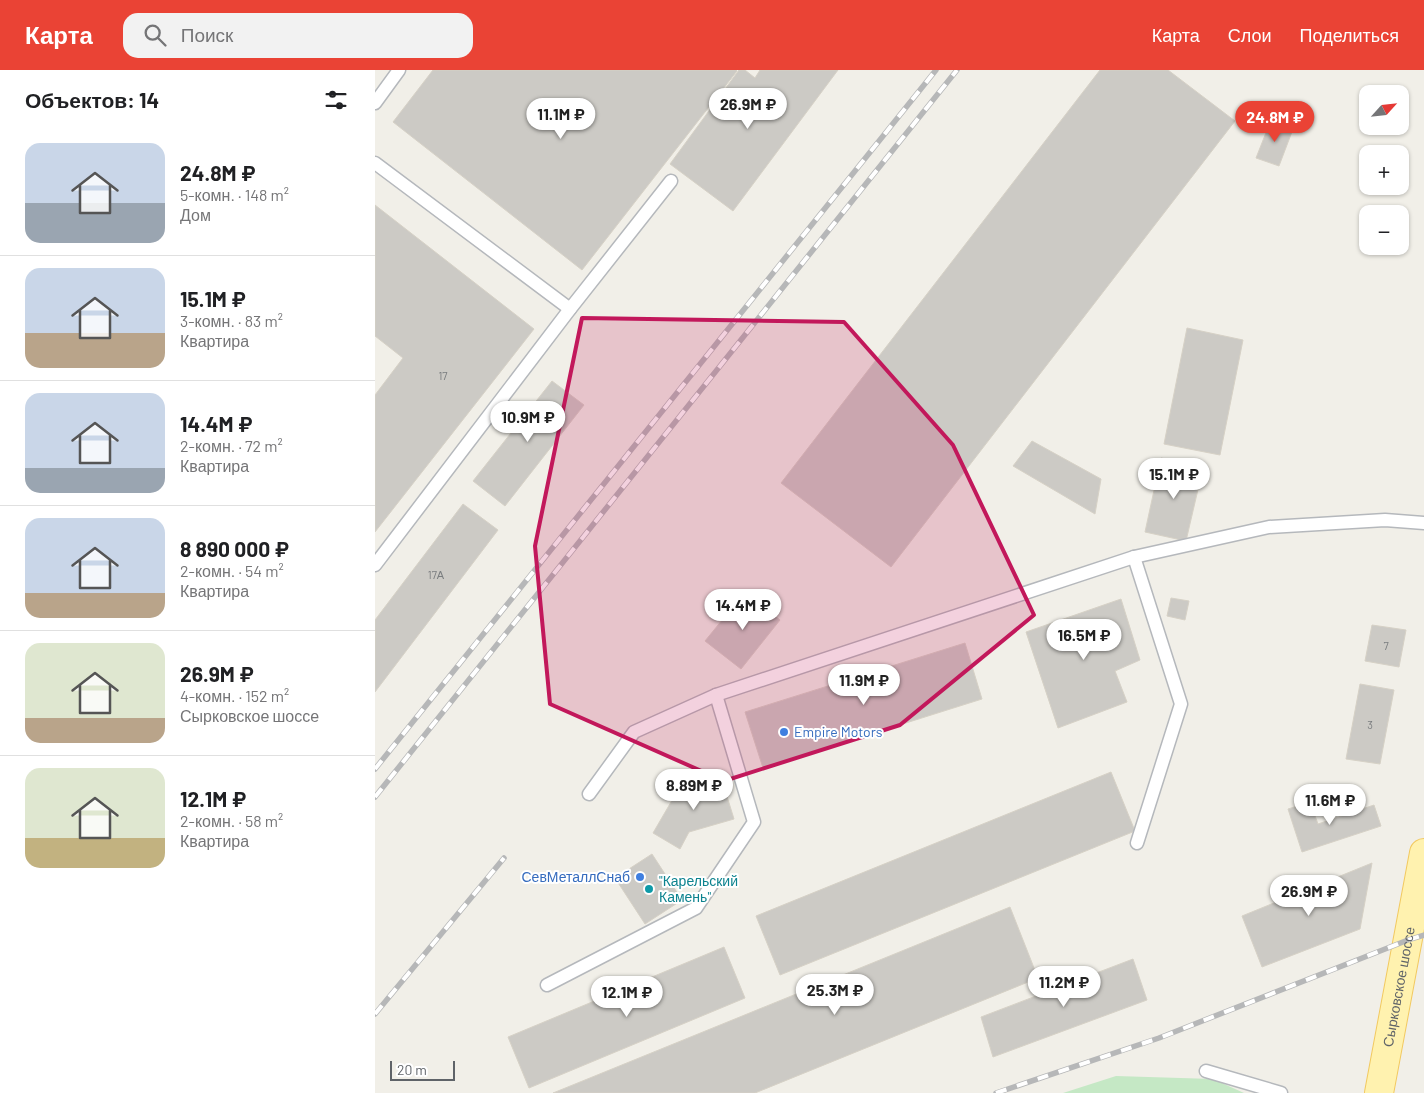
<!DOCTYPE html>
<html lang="ru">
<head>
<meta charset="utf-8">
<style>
	:root { --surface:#fff; --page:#f2f2f2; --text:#202124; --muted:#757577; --line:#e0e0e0; --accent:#ea4335 }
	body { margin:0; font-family:Barlow,sans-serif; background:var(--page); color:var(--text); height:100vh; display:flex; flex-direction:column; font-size:19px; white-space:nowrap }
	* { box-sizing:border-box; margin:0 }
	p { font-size:16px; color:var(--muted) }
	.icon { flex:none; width:28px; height:28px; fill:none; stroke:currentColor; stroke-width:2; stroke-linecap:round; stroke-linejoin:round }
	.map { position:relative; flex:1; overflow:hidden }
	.panel { display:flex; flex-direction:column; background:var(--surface); width:375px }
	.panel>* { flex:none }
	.needle { width:32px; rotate:63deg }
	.fabs { position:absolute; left:984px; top:15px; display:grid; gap:10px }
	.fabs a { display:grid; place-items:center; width:50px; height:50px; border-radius:10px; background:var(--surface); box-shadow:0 1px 4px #0004; font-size:25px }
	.scale { position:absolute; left:15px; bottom:12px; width:65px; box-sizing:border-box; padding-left:5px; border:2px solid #5f6368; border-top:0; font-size:14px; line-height:18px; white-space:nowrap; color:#5f6368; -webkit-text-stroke:4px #fff; paint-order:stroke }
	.price { position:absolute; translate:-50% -42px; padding:0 11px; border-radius:18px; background:#fff; color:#222; font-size:16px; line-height:32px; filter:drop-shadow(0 1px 2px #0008) }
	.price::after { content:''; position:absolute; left:50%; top:30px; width:15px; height:11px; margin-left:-8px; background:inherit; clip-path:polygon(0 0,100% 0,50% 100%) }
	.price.selected { background:var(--accent); color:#fff }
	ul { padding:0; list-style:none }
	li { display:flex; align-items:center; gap:15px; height:125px; padding:0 25px }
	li+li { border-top:1px solid var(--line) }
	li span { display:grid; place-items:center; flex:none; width:140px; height:100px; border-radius:15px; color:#555 }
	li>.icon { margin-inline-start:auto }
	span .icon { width:60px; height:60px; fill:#fffc; stroke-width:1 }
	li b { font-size:21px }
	h2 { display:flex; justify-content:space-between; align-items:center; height:60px; padding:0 25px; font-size:21px }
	header { display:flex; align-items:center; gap:30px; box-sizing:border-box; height:70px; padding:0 25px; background:var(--accent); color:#fff }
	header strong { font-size:24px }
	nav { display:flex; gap:28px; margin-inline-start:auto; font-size:18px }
	.search { width:350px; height:45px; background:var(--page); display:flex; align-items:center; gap:12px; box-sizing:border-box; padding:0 18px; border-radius:15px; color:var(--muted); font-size:19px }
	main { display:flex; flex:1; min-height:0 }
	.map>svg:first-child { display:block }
</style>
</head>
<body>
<header>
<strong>Карта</strong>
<div class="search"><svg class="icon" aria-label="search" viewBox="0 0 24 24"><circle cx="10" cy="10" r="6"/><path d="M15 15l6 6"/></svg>Поиск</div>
<nav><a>Карта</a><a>Слои</a><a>Поделиться</a></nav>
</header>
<main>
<section class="panel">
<h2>Объектов: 14<svg class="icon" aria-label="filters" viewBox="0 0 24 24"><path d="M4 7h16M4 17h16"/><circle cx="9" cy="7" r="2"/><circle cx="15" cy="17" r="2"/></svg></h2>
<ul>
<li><span style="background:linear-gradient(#c9d6e8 60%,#9aa5b1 0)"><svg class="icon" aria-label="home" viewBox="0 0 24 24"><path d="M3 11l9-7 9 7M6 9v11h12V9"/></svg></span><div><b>24.8M ₽</b><p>5-комн. · 148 m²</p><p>Дом</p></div></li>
<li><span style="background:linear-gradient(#c9d6e8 65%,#b9a48a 0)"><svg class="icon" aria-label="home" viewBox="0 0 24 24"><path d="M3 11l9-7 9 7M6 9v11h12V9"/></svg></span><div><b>15.1M ₽</b><p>3-комн. · 83 m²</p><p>Квартира</p></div></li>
<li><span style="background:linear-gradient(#c9d6e8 75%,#9aa5b1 0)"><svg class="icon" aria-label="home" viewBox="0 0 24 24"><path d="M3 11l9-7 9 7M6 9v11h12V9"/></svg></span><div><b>14.4M ₽</b><p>2-комн. · 72 m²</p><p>Квартира</p></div></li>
<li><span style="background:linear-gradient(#c9d6e8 75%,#b9a48a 0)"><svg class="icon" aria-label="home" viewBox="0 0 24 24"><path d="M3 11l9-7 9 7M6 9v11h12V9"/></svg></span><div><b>8 890 000 ₽</b><p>2-комн. · 54 m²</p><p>Квартира</p></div></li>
<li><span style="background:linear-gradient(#dfe7d0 75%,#b9a48a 0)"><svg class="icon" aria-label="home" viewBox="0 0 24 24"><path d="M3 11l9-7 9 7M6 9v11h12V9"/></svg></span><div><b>26.9M ₽</b><p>4-комн. · 152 m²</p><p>Сырковское шоссе</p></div></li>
<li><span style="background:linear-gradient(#dfe7d0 70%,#c2b280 0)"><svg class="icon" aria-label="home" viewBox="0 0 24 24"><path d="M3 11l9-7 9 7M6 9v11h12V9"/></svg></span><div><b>12.1M ₽</b><p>2-комн. · 58 m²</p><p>Квартира</p></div></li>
</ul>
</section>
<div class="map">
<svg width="1049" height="1023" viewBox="0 0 1049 1023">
	<rect width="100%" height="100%" fill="#f1efe8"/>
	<!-- green -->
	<path fill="#c5e8c5" d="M741 1006 838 1009 869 1023H688Z"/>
	<!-- building -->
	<g fill="#cccac5" stroke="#d6d1c6">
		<path d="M58 0H361L362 1 207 200 18 52Z"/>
		<path d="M364 0H370L380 8 385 0H463L358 141 295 94Z"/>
		<path d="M725 0H793L860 51 516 497 406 413Z"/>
		<path d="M896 50 918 59 904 96 881 88Z"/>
		<path d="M0 135 159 259 0 462V325L28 288 0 266Z"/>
		<path d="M812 258 868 270 845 385 789 374Z"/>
		<path d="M177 311 209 335 130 436 98 411Z"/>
		<path d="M657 371 726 409 720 444 638 396Z"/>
		<path d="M786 388 828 398 811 471 770 462Z"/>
		<path d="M88 434 123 460 0 622V550Z"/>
		<path d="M370 522 405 550 366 599 330 571Z"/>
		<path d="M796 528 814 531 810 550 792 546Z"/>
		<path d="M746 529 765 590 740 601 752 632 683 658 651 562Z"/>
		<path d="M997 555 1031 560 1024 597 990 591Z"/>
		<path d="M590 573 607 629 388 698 370 642Z"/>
		<path d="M985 614 1019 620 1005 694 971 689Z"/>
		<path d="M736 702 760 761 405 905 381 846Z"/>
		<path d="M346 707 359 749 314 762 305 779 278 763 303 720Z"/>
		<path d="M935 732 943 754 999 735 1006 756 927 782 913 739Z"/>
		<path d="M277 784 307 830 270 854 240 808Z"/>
		<path d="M997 793 985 859 887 897 867 846Z"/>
		<path d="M635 837 663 908 380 1023H178Z"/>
		<path d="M349 877 370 928 154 1018 133 967Z"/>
		<path d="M758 889 772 930 618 987 606 947Z"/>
	</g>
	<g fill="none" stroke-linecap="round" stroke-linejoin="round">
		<defs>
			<g id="service">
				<path d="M0 33 24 0"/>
				<path d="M0 93 195 239"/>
				<path d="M759 487 806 634 762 773"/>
				<path d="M0 495 195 239 296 111"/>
				<path d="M214 724 259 662 341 625 759 487 894 457 1010 450 1049 453"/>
				<path d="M172 915 321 838 379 752 341 625"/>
				<path d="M831 1001 906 1023"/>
			</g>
			<g id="primary">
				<path id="s1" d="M1004 1023 1049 783"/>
			</g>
		</defs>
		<!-- service casing -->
		<use href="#service" stroke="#b5b8bc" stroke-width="15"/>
		<!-- primary casing -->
		<use href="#primary" stroke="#f2c960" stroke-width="30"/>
		<!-- service -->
		<use href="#service" stroke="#fff" stroke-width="12"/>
		<!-- primary -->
		<use href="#primary" stroke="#fff2af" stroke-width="28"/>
		<defs>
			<g id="rail">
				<path d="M0 699 561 0"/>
				<path d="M0 727 582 0"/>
				<path d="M0 944 129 788"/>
				<path d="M621 1023 784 968 1033 870 1049 865"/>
			</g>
		</defs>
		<!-- rail casing -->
		<use href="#rail" stroke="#b6b7b8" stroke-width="5.5"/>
		<!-- rail -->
		<use href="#rail" stroke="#fff" stroke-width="4" stroke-dasharray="11" stroke-linecap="butt"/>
	</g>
	<!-- marked area -->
	<path fill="#c2185b" fill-opacity="0.2" stroke="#c2185b" stroke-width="4" stroke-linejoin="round" d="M207 248 469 252 578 375 659 545 525 655 349 711 175 634 160 476Z"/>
	<!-- markers -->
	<g fill="#3f7fe0" stroke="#fff" stroke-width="2">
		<circle cx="409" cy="662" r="5"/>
		<circle cx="265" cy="807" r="5"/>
	</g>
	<circle fill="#0f9aa8" stroke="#fff" stroke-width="2" cx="274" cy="819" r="5"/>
	<g text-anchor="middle" stroke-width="4" stroke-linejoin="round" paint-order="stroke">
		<!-- number labels -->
		<g font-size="11" fill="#7a7d7f">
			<text x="68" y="310">17</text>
			<text x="61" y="509">17А</text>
			<text x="1011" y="580">7</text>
			<text x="995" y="659">3</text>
		</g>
		<!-- shop labels -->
		<g font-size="14" fill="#366cbe" stroke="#fff" text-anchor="start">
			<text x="419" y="667">Empire Motors</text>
			<text x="255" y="812" text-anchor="end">СевМеталлСнаб</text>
		</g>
		<!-- culture labels -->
		<g font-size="14" fill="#0d838f" stroke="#fff" text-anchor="start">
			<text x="284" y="816">"Карельский<tspan x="284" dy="16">Камень"</tspan></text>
		</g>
		<!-- street labels -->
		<g font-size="14" fill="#5f6368" stroke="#fff">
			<text dy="5" stroke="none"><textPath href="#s1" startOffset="108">Сырковское шоссе</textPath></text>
		</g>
	</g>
</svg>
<div class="fabs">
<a><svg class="needle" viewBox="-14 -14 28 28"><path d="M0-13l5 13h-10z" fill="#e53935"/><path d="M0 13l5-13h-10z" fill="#757577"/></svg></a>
<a>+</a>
<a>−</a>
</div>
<div class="scale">20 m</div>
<b class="price" style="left:373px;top:60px">26.9M ₽</b>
<b class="price" style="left:186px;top:70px">11.1M ₽</b>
<b class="price selected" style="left:900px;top:73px">24.8M ₽</b>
<b class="price" style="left:153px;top:373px">10.9M ₽</b>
<b class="price" style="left:799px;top:430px">15.1M ₽</b>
<b class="price" style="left:368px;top:561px">14.4M ₽</b>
<b class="price" style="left:709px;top:591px">16.5M ₽</b>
<b class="price" style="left:489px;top:636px">11.9M ₽</b>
<b class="price" style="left:319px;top:741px">8.89M ₽</b>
<b class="price" style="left:955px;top:756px">11.6M ₽</b>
<b class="price" style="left:934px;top:847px">26.9M ₽</b>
<b class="price" style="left:689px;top:938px">11.2M ₽</b>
<b class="price" style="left:460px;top:946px">25.3M ₽</b>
<b class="price" style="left:252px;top:948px">12.1M ₽</b>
</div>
</main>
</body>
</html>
